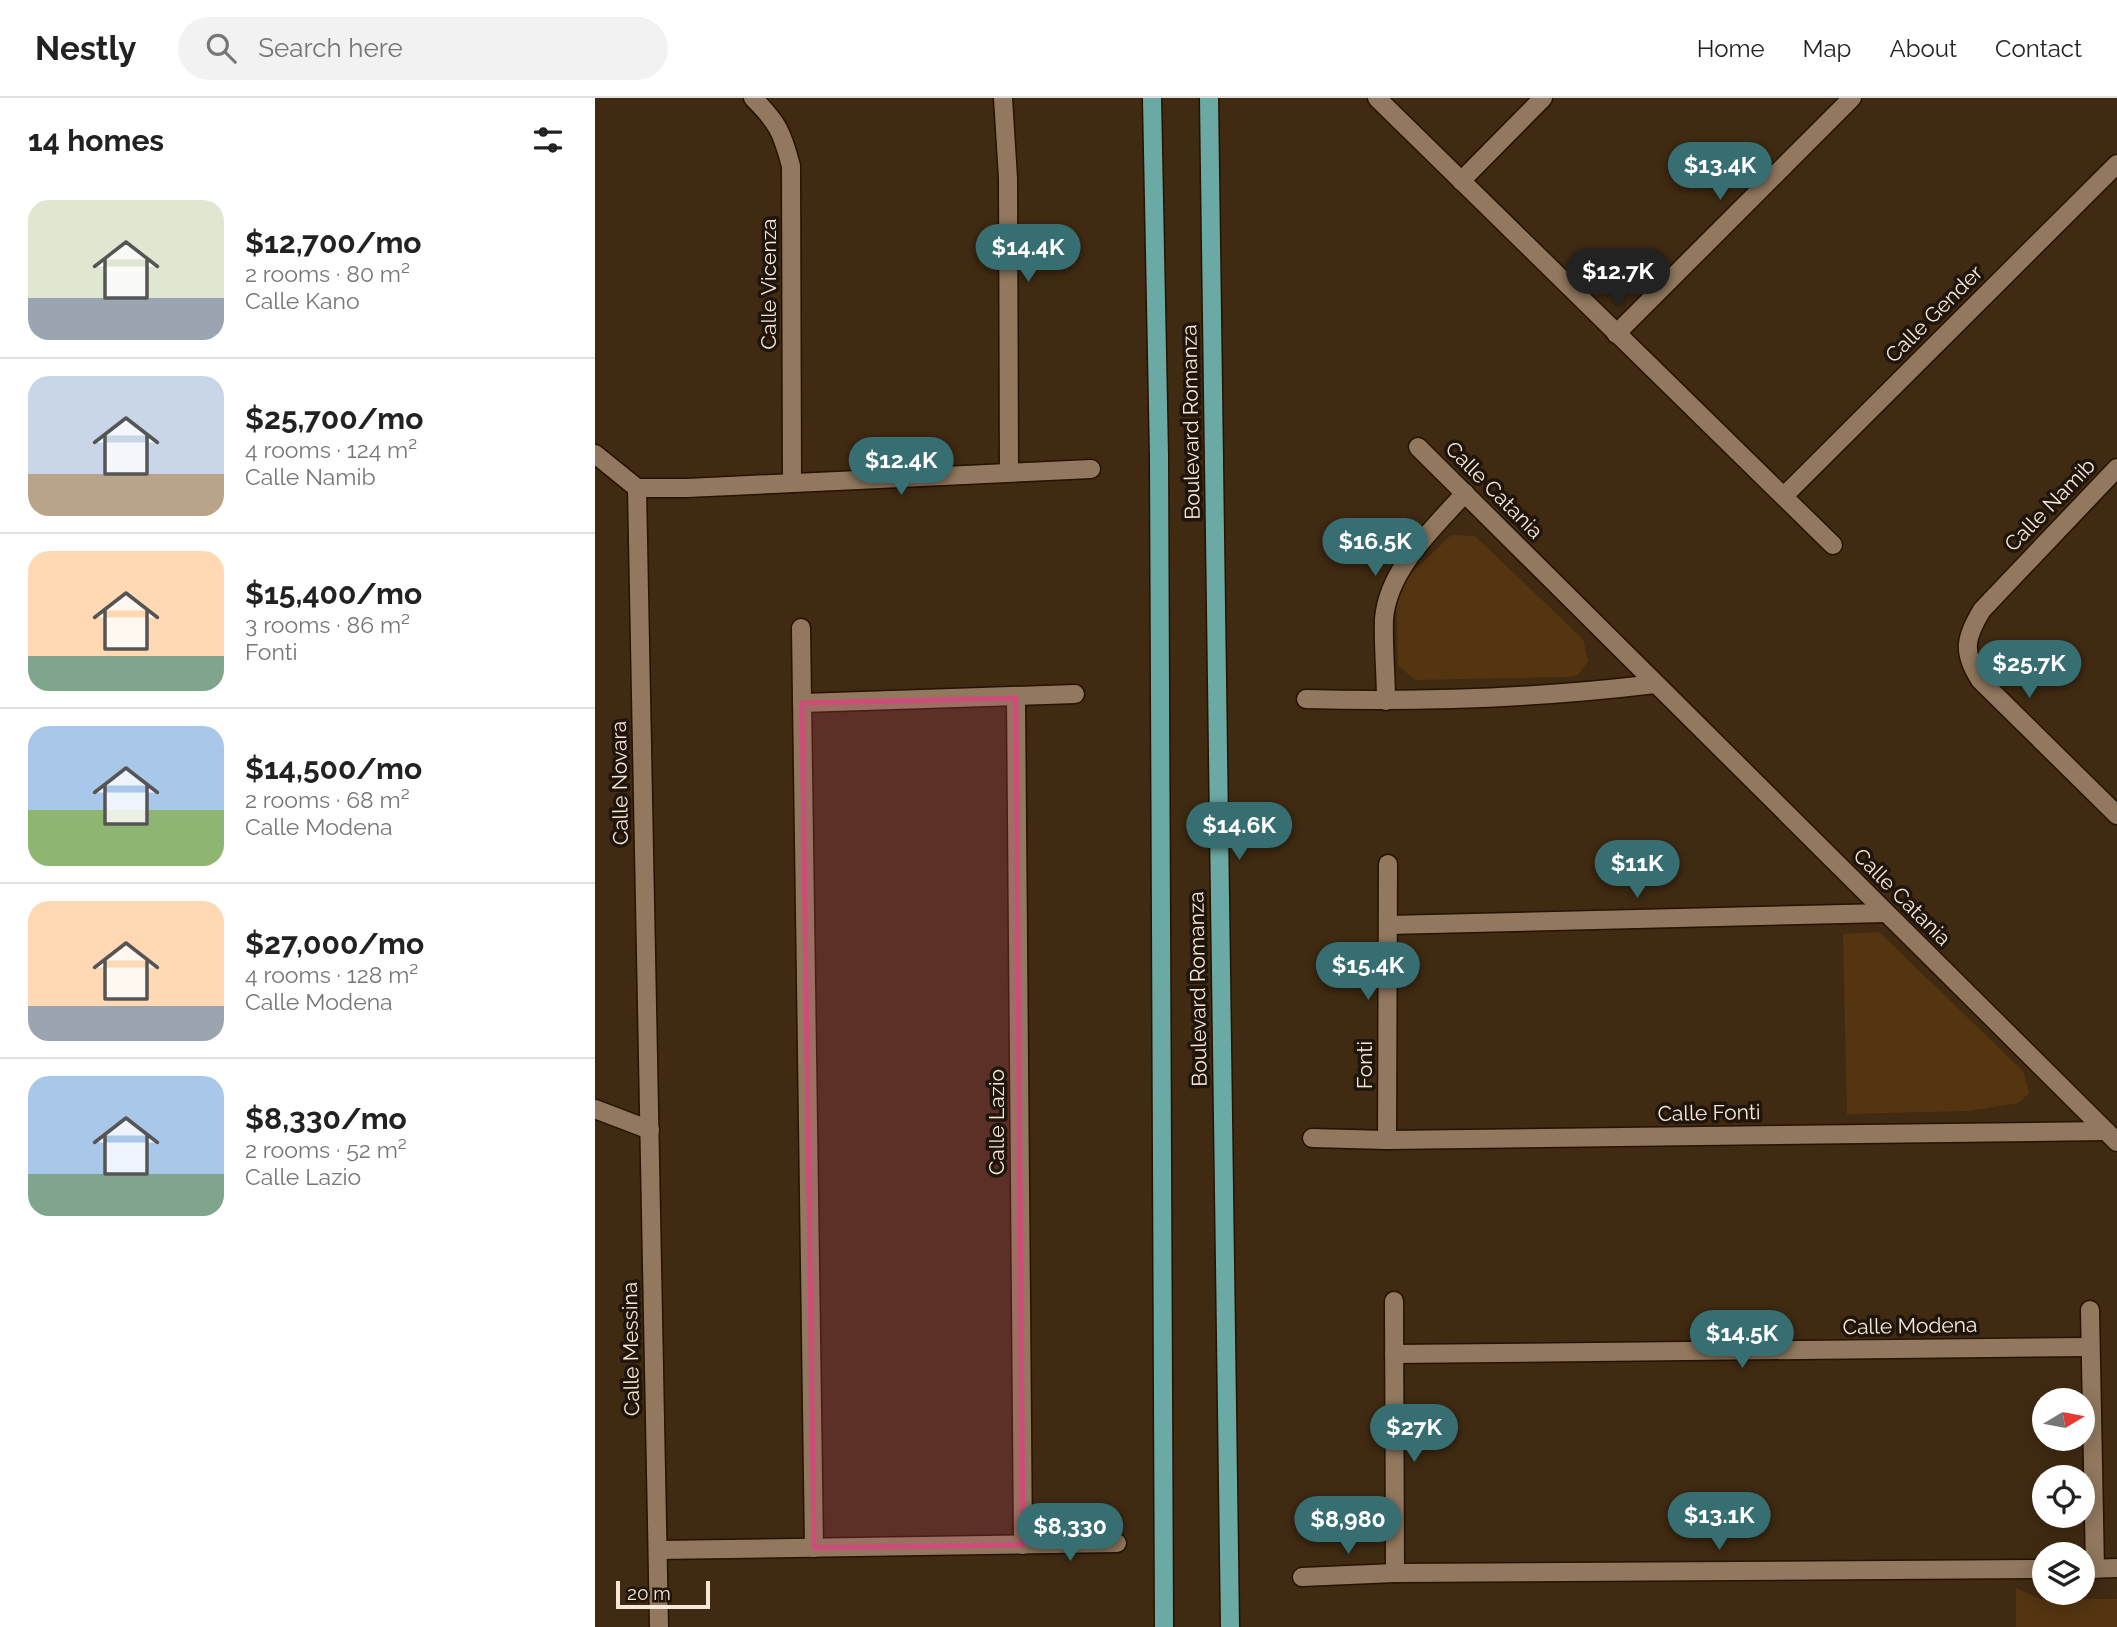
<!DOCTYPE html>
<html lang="en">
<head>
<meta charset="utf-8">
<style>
	:root { --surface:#fff; --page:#f2f2f2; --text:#222; --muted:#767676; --line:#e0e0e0; --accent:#376e72 }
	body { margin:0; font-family:Raleway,sans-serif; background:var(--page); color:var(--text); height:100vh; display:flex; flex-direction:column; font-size:26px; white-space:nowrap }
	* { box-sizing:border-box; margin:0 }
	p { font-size:23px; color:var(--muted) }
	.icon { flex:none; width:38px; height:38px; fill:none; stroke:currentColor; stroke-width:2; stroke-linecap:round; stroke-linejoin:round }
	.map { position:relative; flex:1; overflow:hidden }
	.details { display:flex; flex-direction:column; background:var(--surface); width:595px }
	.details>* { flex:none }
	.needle { width:46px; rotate:80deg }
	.buttons { position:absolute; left:1437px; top:1290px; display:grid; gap:14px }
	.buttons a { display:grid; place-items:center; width:63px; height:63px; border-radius:50%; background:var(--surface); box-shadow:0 4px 18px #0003; font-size:35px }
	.scale { position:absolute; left:21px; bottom:18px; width:94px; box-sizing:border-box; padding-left:7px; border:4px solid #f6e7d9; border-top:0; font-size:19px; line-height:24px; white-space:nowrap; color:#f6e7d9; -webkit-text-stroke:5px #1f150b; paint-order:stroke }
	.price { position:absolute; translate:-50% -60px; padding:0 16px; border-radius:24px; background:var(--accent); color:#fff; font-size:23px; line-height:46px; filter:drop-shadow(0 2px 4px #0008) }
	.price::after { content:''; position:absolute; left:50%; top:42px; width:21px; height:16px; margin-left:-10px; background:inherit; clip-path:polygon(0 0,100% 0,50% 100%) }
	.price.on { background:#222; color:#fff }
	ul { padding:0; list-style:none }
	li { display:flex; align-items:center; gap:21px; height:175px; padding:0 28px }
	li+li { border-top:2px solid var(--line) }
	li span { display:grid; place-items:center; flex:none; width:196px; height:140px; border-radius:21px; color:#555 }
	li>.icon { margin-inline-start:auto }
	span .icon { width:84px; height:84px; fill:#fffc; stroke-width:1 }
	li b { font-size:30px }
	h2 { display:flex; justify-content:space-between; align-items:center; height:84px; padding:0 28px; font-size:30px }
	header { display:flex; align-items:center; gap:42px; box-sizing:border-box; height:98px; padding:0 35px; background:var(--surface); border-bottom:2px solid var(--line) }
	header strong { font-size:33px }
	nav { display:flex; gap:38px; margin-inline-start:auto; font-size:24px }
	.search { width:490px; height:63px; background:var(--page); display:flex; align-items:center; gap:18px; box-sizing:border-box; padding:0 24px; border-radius:38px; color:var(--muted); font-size:26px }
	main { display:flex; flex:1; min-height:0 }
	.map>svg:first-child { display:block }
</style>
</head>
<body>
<header>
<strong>Nestly</strong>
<div class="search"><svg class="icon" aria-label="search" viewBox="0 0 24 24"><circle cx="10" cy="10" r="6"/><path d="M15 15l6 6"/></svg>Search here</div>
<nav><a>Home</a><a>Map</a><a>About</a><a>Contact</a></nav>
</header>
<main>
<section class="details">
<h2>14 homes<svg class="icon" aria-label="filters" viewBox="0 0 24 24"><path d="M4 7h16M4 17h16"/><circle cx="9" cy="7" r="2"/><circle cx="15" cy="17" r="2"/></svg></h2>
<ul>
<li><span style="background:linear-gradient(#dfe7d0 70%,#9aa5b1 0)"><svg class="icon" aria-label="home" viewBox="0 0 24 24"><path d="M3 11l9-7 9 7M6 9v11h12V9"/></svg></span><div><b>$12,700/mo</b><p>2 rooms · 80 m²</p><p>Calle Kano</p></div></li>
<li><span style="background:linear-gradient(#c9d6e8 70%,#b9a48a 0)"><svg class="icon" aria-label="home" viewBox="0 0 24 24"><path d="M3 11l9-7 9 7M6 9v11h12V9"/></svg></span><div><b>$25,700/mo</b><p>4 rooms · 124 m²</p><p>Calle Namib</p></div></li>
<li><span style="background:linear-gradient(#ffd9b3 75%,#7fa58c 0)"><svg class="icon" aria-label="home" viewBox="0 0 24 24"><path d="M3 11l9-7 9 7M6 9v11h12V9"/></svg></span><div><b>$15,400/mo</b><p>3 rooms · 86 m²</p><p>Fonti</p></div></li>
<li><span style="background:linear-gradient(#a9c7e8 60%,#8fb573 0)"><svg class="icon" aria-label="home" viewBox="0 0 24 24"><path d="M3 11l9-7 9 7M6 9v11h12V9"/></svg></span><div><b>$14,500/mo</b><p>2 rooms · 68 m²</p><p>Calle Modena</p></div></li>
<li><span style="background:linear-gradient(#ffd9b3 75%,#9aa5b1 0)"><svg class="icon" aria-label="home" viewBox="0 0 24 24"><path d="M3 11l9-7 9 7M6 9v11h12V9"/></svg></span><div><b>$27,000/mo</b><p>4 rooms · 128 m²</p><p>Calle Modena</p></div></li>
<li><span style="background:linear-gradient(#a9c7e8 70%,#7fa58c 0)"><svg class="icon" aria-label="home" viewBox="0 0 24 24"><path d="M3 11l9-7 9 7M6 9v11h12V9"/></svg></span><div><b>$8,330/mo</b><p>2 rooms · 52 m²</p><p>Calle Lazio</p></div></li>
</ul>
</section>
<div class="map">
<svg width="1522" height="1529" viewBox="0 0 1522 1529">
	<rect width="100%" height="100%" fill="#402a12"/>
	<!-- green -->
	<g fill="#543510">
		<path d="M856 437 880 438 988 541 993 563 983 577 970 579 821 582 803 568 801 490Z"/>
		<path d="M1284 834 1428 973 1434 995 1423 1005 1373 1013 1252 1016 1248 836Z"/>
		<path d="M1421 1490 1446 1501H1522V1529H1421Z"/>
	</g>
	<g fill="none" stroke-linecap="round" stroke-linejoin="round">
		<defs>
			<g id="minor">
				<path d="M158 0C183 25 187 34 196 68L197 385"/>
				<path d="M408 0 413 80 414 374"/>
				<path d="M782 0 1238 447"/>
				<path d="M866 83 948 0"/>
				<path d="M1021 236 1257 0"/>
				<path d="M823 349 1522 1044"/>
				<path d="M0 356 42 390 64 1529"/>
				<path d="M1522 370 1387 512C1370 540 1367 554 1385 582L1522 717"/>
				<path d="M42 390H92L496 371"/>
				<path d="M1189 398 1522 66"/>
				<path d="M206 530 219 1450"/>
				<path d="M421 600 428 1447"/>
				<path d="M711 601C828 604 945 600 1060 586"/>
				<path d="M791 603C791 576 788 548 789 521 793 471 838 431 870 395"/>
				<path d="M207 605 480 596"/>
				<path d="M793 827 1291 815"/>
				<path d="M0 1011 55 1032"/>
				<path d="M717 1040 792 1042 1511 1033"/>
				<path d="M792 1042 793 766"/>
				<path d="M799 1203 800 1475"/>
				<path d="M1495 1212 1500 1471"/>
				<path d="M799 1256 1494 1249"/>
				<path d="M63 1452 522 1445"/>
				<path d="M1491 1471 1522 1470"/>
				<path d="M707 1479 800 1475 1449 1471"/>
			</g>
			<g id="major">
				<path d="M557 0 564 358 569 1529"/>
				<path d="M614 0 635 1529"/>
			</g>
		</defs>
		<!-- minor casing -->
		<use href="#minor" stroke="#261200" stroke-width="21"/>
		<!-- major casing -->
		<use href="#major" stroke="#261200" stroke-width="21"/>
		<!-- minor -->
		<use href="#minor" stroke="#91785e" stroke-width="18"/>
		<!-- major -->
		<use href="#major" stroke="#6baaa4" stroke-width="18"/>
	</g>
	<!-- marked area -->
	<path fill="#cf4c7a" fill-opacity="0.2" stroke="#cf4c7a" stroke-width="5" stroke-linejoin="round" d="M421 600 428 1447 219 1450 207 605Z"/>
	<g text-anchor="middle" stroke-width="7" stroke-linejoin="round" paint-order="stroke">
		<!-- street labels -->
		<g font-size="21" fill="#f6e7d9" stroke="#1f150b">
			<text transform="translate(174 186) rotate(-90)" y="7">Calle Vicenza</text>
			<text transform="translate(1339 216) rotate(-45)" y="7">Calle Gender</text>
			<text transform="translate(596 324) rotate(-91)" y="7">Boulevard Romanza</text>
			<text transform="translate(899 392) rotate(45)" y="7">Calle Catania</text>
			<text transform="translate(1455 407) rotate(-46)" y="7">Calle Namib</text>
			<text transform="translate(25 685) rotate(-91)" y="7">Calle Novara</text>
			<text transform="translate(1307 799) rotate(45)" y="7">Calle Catania</text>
			<text transform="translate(603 891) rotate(-91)" y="7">Boulevard Romanza</text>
			<text transform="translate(770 967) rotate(-90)" y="7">Fonti</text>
			<text transform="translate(1114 1015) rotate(-1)" y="7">Calle Fonti</text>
			<text transform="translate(402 1024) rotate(-90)" y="7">Calle Lazio</text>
			<text transform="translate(1315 1228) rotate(-1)" y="7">Calle Modena</text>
			<text transform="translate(36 1251) rotate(-91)" y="7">Calle Messina</text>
		</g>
	</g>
</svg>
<div class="buttons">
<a><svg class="needle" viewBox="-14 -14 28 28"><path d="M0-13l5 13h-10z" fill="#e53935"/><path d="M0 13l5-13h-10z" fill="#767676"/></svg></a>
<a><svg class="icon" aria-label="locate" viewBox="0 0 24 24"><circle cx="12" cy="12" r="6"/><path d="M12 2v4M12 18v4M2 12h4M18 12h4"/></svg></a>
<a><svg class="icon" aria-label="layers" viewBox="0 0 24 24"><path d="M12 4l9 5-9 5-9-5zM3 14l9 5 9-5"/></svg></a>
</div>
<div class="scale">20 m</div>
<b class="price" style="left:1125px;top:104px">$13.4K</b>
<b class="price" style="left:433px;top:186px">$14.4K</b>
<b class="price on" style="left:1023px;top:210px">$12.7K</b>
<b class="price" style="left:306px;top:399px">$12.4K</b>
<b class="price" style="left:780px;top:480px">$16.5K</b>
<b class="price" style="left:1434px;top:602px">$25.7K</b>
<b class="price" style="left:644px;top:764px">$14.6K</b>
<b class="price" style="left:1042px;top:802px">$11K</b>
<b class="price" style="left:773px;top:904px">$15.4K</b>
<b class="price" style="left:1147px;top:1272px">$14.5K</b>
<b class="price" style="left:819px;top:1366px">$27K</b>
<b class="price" style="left:1124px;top:1454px">$13.1K</b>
<b class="price" style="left:753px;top:1458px">$8,980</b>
<b class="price" style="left:475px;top:1465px">$8,330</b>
</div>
</main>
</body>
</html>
